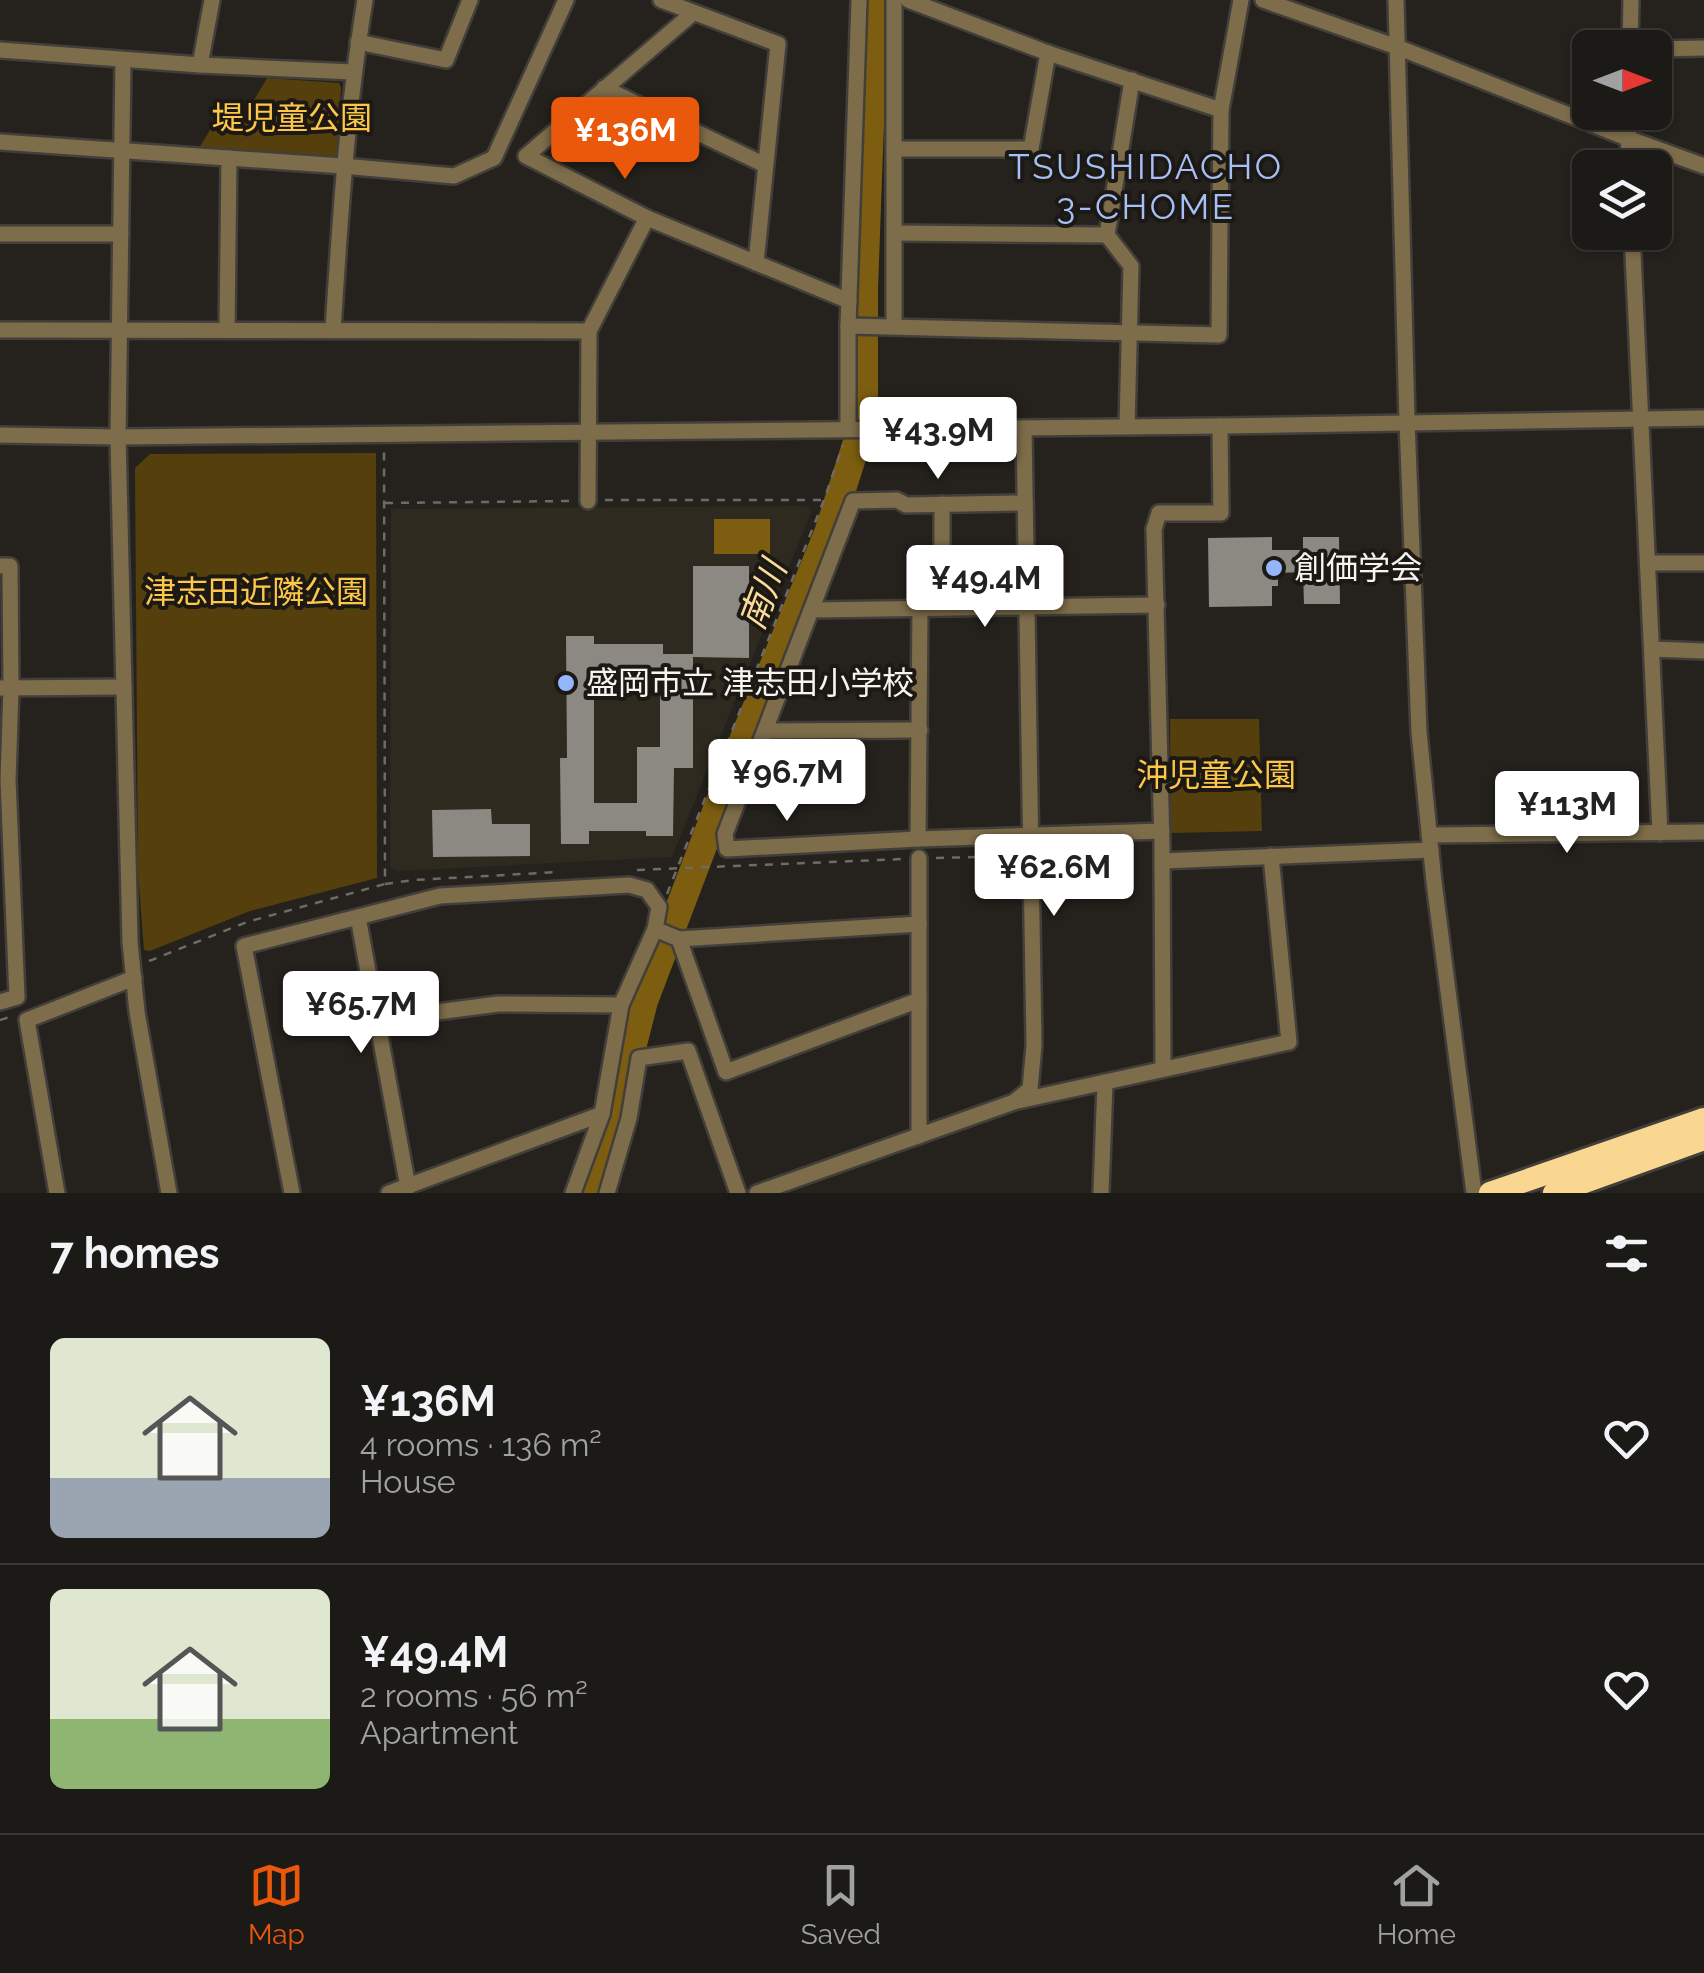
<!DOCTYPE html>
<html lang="en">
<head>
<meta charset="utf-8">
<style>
	:root { --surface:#1c1a16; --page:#25231f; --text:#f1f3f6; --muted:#a0a1a1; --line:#3a3835; --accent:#ea580c }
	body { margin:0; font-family:Raleway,"Noto Sans JP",sans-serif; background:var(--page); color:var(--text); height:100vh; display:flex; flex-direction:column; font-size:38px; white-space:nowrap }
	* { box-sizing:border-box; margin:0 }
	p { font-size:32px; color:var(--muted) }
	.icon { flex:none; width:55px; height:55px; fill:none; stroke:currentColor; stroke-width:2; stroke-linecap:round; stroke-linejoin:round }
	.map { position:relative; height:1193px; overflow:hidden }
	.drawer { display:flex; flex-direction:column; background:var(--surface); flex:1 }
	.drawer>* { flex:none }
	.needle { width:65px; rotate:90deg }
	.controls { position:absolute; left:1572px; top:30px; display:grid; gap:20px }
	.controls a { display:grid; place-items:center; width:100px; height:100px; border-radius:15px; background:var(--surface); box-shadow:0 2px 8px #0004,0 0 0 2px var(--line); font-size:50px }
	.price { position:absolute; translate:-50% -85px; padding:0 22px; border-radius:10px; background:#fff; color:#222; font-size:32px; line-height:65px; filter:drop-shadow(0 2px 5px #0008) }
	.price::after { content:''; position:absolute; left:50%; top:60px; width:30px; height:22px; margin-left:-15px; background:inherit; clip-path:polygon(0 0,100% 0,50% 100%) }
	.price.active { background:var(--accent); color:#fff }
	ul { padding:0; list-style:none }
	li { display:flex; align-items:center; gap:30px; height:250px; padding:0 50px }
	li+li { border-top:2px solid var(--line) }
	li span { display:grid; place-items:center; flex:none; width:280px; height:200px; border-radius:15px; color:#555 }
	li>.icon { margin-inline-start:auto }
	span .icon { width:120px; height:120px; fill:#fffc; stroke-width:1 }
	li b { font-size:42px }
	h2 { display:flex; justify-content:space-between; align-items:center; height:120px; padding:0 50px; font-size:42px }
	.menu { display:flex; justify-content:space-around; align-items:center; height:140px; border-top:2px solid var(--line); background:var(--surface); font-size:28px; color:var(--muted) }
	.menu a { display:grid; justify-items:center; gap:5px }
	.menu .active { color:var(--accent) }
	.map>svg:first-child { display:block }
</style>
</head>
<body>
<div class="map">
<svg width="1704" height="1193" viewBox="0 0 1704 1193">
	<rect width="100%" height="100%" fill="#25221d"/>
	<!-- built -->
	<path fill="#2f2a1f" d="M805 506 812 510 672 857 397 871 390 867 391 509Z"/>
	<!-- green -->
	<g fill="#543f0d">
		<path d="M267 78 339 83 341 88 337 155 332 159 199 148 221 112 241 122Z"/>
		<path d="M376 453 377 878 250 911 150 951 144 950 138 872 135 468 150 454Z"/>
		<path d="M1170 719H1259L1262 831 1171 833Z"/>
	</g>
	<!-- water -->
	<rect fill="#7d5e10" x="714" y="519" width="56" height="35"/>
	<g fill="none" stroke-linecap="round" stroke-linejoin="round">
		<!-- river -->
		<path stroke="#7d5e10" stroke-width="28" d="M592 1193 609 1138 644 1001 744 738 828 533 864 420V289L871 96 877 0"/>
	</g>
	<!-- building -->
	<g fill="#8c8982" fill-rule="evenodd">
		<path d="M1272 537V550H1303V537H1339L1340 604H1304L1303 572 1278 573V586H1272V606L1209 607 1208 538Z"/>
		<path d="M693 566H749V658L693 657Z"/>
		<path d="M566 636H594V644H663V654H693V768H674L673 836H646V831H589V844H561L560 758H567ZM594 690H660V747H637V803H594Z"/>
		<path d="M491 809 492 824H530V856L433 857 432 810Z"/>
	</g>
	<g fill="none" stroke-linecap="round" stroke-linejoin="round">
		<defs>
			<g id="minor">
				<path d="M661 0 778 44 756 263"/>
				<path d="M894 0V326"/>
				<path d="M908 0 1048 53 1221 110"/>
				<path d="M1263 0 1397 47 1627 138 1704 166"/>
				<path d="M1396 0 1407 421 1419 732 1434 882 1474 1193"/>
				<path d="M693 13 526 156 647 218 849 301"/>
				<path d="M358 42 446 60 470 0"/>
				<path d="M1630 48 1631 0"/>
				<path d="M1655 49 1704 48"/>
				<path d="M0 50 200 65 353 72"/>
				<path d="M123 60 118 437 130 942 137 1012 169 1193"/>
				<path d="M200 65 212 0"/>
				<path d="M604 88 765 165"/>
				<path d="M1628 112 1629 168"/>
				<path d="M0 142 343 166 454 176 494 158 566 0"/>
				<path d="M894 149H1031L1048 53"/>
				<path d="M1632 232 1660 833"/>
				<path d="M894 233 1107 235"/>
				<path d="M0 234H121"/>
				<path d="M848 326 1219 335 1221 110 1241 0"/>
				<path d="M0 330 589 331"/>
				<path d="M227 330 229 158"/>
				<path d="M333 330C340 219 347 110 365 0"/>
				<path d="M1127 427 1131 266 1107 235 1132 80"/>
				<path d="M848 429V326L859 0"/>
				<path d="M0 435 118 437 1220 426 1704 418"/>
				<path d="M588 501 589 331 647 218"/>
				<path d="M1025 503 906 505 897 500 853 501 725 834 727 849 918 839 1162 831"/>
				<path d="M942 504V608"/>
				<path d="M1648 563H1704"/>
				<path d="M0 566H10L11 688 8 780 17 997 0 1002"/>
				<path d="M812 610 1157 605"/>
				<path d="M1652 649 1704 651"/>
				<path d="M0 688 124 687"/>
				<path d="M765 731 920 730"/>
				<path d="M1429 835 1704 832"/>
				<path d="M918 839 920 609"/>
				<path d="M919 858V1136"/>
				<path d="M1162 861 1431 850"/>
				<path d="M358 917 408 1187"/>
				<path d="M655 929 679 939 919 924"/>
				<path d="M679 939 726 1072 919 1000"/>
				<path d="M377 1020 498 1004 621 1005"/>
				<path d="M1163 1069 1162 846 1154 529 1159 513H1221L1220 426"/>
				<path d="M1018 1101 1289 1042 1271 856"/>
				<path d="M57 1193 27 1020 134 978"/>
				<path d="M292 1193 244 946 440 896 629 885 647 890 659 907 655 929 621 1005 602 1114 573 1193"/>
				<path d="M389 1193 602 1114"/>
				<path d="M607 1193 629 1118 639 1058 688 1051 738 1193"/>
				<path d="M757 1193 1014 1102 1030 1089 1034 1045 1024 428"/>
				<path d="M1101 1193 1105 1082"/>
			</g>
			<g id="highway">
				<path d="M1490 1193 1704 1119"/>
				<path d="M1554 1193 1704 1139"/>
			</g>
		</defs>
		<!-- minor casing -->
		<use href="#minor" stroke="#423f3b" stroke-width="20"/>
		<!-- highway casing -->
		<use href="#highway" stroke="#423f3b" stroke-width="28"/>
		<!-- path -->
		<g stroke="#6d6b66" stroke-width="2.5" stroke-dasharray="8 8" stroke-linecap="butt">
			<path d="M605 500H822"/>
			<path d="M385 503 572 501"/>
			<path d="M1046 854 1108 850"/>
			<path d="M936 858 1013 856"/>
			<path d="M637 870 903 859"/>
			<path d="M385 884 414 880 559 872"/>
			<path d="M667 894 824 500 843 445"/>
			<path d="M149 961 247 922 385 884 384 450"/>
			<path d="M0 1020 13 1016"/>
		</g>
		<!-- minor -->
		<use href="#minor" stroke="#7e6d4a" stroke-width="15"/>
		<!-- highway -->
		<use href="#highway" stroke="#fad790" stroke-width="22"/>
	</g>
	<!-- markers -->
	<g fill="#95b6fd" stroke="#1c1914" stroke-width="4">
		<circle cx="1274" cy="568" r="10"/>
		<circle cx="566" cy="683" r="10"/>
	</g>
	<g text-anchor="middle" stroke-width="8" stroke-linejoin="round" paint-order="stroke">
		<!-- park labels -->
		<g font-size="32" fill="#fdc748" stroke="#1c1914">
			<text x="292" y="129">堤児童公園</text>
			<text x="256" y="603">津志田近隣公園</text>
			<text x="1216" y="786">沖児童公園</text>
		</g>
		<!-- poi labels -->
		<g font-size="32" fill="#f5f4f0" stroke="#1c1914" text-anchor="start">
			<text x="1294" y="579">創価学会</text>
			<text x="586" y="694">盛岡市立 津志田小学校</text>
		</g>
		<!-- neighbourhood labels -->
		<g font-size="35" letter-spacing="2.5" fill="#a6bff4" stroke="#1c1914">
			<text x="1146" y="179">TSUSHIDACHO<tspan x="1146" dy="40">3-CHOME</tspan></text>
		</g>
		<!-- water labels -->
		<g font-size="35" font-style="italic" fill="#fbdb99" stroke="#1c1914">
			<text transform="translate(763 595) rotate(-69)" y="12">南川</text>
		</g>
	</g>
</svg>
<div class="controls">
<a><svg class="needle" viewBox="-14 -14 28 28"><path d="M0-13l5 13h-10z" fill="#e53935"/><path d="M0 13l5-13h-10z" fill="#a0a1a1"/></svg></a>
<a><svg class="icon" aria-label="layers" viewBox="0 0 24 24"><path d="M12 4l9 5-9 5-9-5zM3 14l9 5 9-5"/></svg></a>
</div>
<b class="price active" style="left:625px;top:182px">¥136M</b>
<b class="price" style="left:938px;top:482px">¥43.9M</b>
<b class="price" style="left:985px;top:630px">¥49.4M</b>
<b class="price" style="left:787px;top:824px">¥96.7M</b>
<b class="price" style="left:1567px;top:856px">¥113M</b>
<b class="price" style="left:1054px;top:919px">¥62.6M</b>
<b class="price" style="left:361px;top:1056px">¥65.7M</b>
</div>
<section class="drawer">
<h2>7 homes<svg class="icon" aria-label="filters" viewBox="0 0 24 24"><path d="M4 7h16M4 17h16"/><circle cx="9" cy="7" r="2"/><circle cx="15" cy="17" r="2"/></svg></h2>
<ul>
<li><span style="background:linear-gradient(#dfe7d0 70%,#9aa5b1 0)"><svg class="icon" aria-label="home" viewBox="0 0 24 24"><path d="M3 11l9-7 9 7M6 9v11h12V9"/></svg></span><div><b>¥136M</b><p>4 rooms · 136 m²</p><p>House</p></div><svg class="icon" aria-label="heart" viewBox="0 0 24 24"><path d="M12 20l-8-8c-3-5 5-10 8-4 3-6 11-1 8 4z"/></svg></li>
<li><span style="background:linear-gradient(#dfe7d0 65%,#8fb573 0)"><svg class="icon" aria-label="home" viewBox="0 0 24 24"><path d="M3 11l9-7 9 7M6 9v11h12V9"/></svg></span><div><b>¥49.4M</b><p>2 rooms · 56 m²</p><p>Apartment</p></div><svg class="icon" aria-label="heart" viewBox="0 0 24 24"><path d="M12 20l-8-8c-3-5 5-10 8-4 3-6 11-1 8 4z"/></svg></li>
</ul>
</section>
<nav class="menu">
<a class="active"><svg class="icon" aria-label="map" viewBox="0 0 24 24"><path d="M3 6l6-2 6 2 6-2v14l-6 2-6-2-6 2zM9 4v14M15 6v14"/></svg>Map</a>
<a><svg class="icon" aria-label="saved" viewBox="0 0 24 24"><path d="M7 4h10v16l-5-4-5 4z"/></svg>Saved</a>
<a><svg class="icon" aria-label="home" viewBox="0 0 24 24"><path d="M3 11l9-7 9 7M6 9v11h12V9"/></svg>Home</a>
</nav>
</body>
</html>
